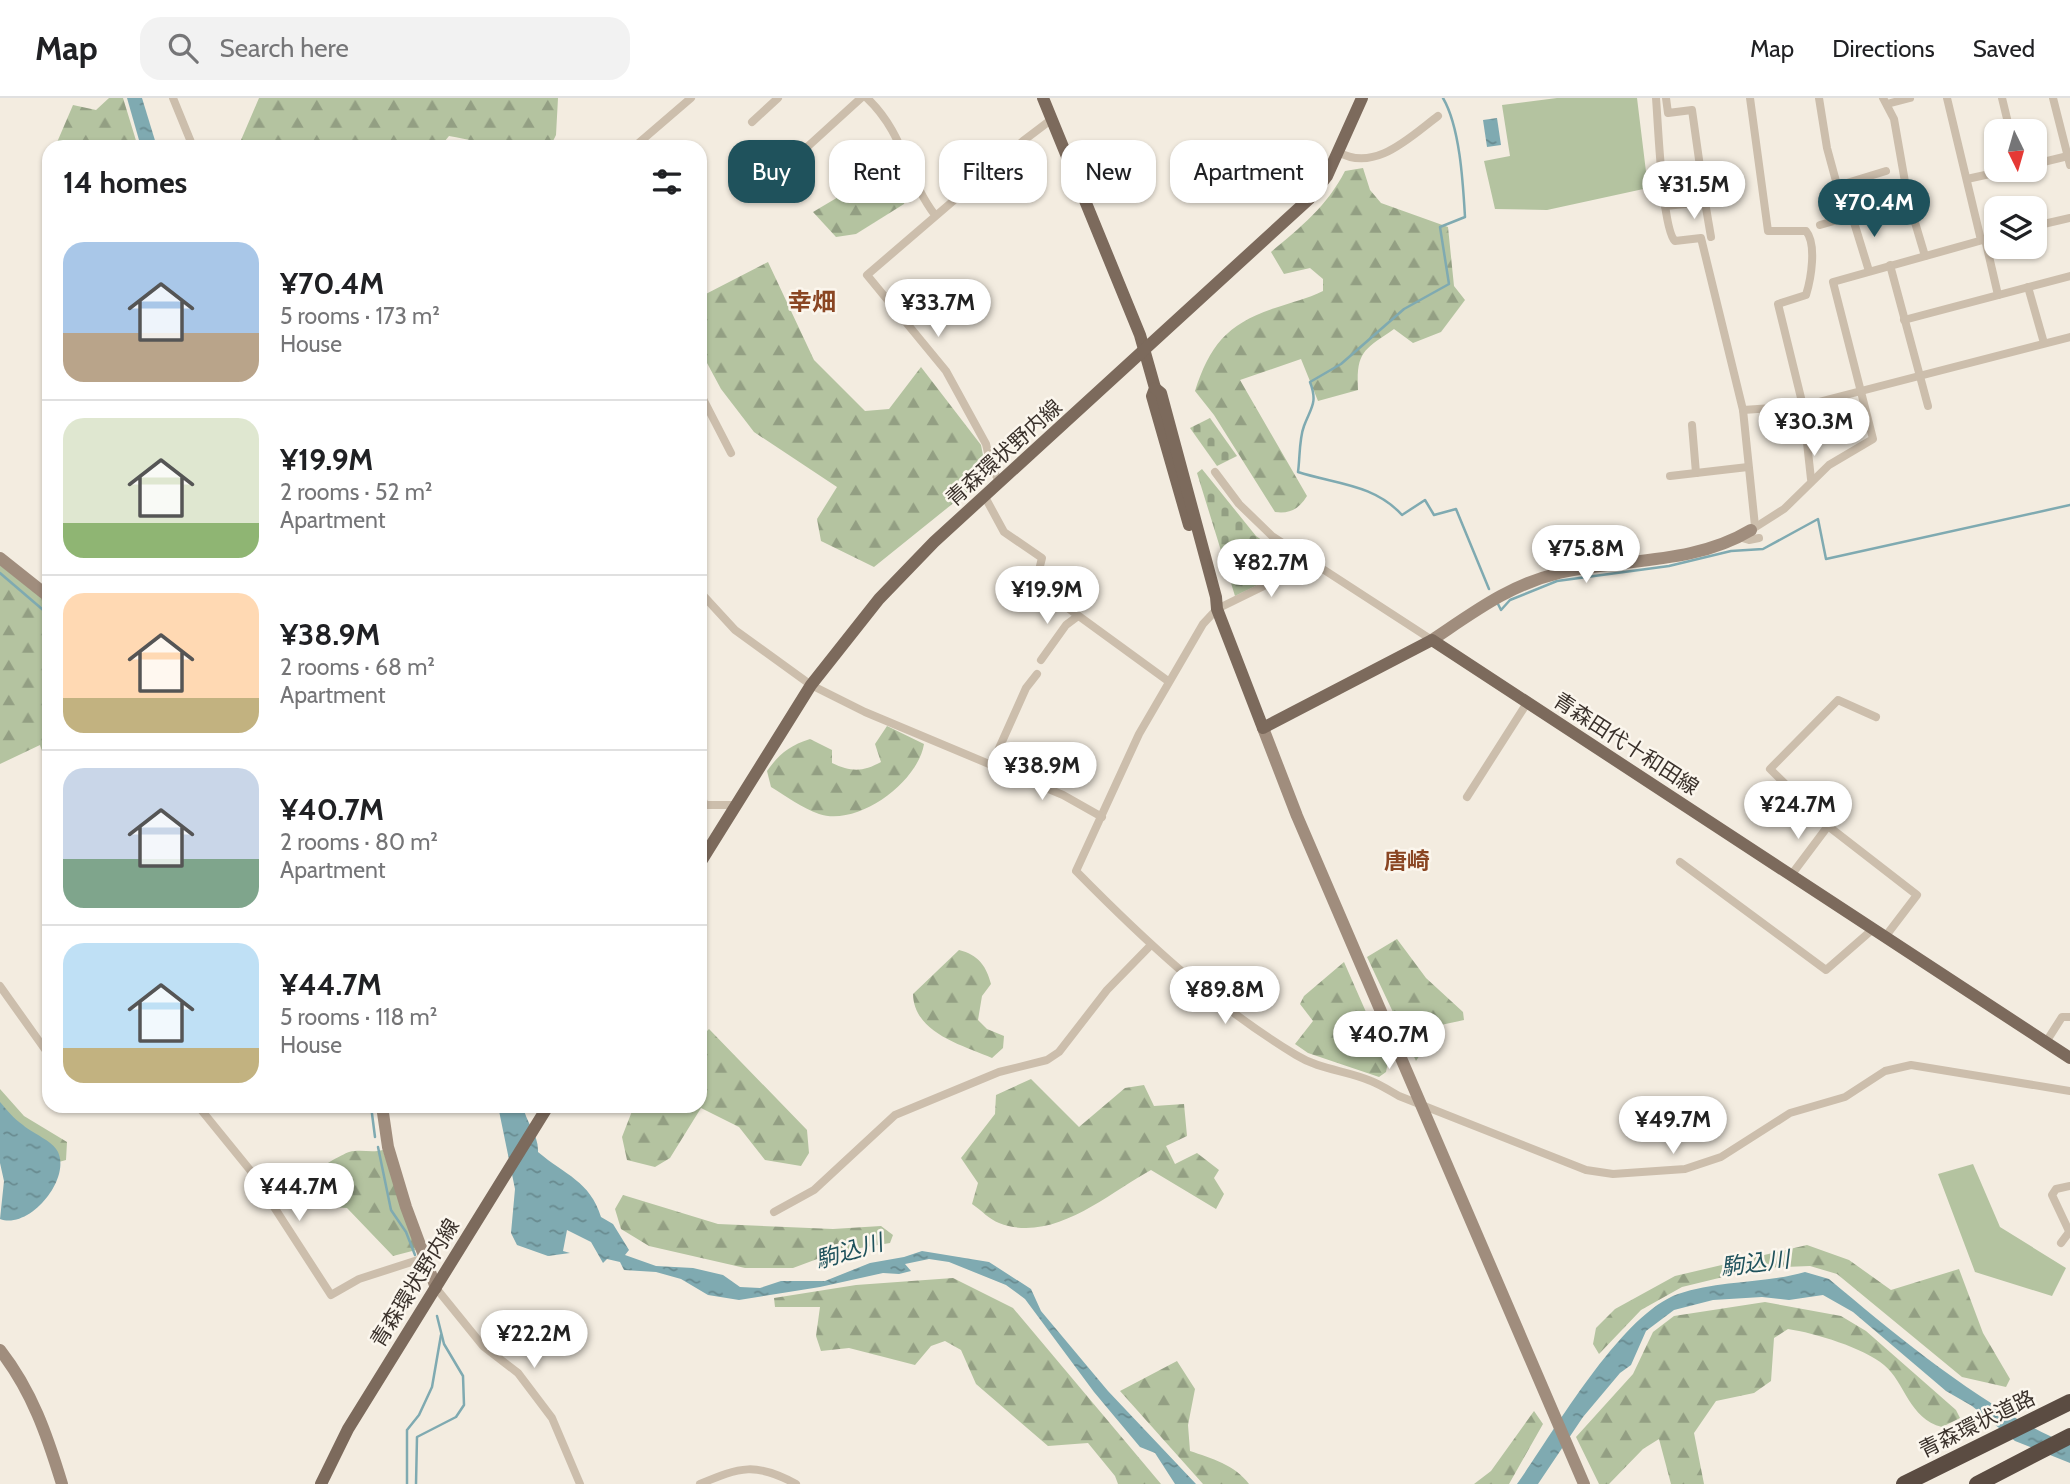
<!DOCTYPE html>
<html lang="en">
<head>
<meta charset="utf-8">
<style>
	:root { --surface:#fff; --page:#f2f2f2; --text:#202124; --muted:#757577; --line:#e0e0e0; --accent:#1f525c }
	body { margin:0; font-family:Cabin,"Noto Sans JP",sans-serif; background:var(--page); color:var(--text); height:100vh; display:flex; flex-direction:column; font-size:26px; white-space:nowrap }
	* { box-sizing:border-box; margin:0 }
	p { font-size:23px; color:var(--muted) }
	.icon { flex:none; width:38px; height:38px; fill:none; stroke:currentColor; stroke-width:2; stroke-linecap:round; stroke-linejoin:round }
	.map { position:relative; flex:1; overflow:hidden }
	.side { position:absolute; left:42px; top:42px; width:665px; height:973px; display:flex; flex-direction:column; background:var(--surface); border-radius:21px; box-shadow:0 2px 5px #0004 }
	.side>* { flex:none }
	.banner { position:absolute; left:728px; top:42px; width:665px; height:63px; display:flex; gap:14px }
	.needle { width:46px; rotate:175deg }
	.fabs { position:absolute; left:1984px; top:21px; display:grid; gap:14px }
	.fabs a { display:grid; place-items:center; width:63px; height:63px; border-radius:14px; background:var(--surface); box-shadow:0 2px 5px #0004; font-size:35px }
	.price { position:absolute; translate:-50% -60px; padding:0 16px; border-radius:24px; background:#fff; color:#222; font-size:23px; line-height:46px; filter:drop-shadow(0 2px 4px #0008) }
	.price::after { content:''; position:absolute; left:50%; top:42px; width:21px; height:16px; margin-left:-10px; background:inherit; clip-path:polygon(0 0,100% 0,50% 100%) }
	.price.selected { background:var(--accent); color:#fff }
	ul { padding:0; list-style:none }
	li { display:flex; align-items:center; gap:21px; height:175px; padding:0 21px }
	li+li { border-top:2px solid var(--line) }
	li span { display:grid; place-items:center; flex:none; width:196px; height:140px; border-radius:21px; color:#555 }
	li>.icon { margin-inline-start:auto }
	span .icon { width:84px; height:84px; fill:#fffc; stroke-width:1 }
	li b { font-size:30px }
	h2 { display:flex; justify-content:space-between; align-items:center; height:84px; padding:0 21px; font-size:30px }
	.chip { padding:0 24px; border-radius:21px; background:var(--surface); box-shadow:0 2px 5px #0004; font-size:24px; line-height:63px }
	.chip.selected { background:var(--accent); color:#fff }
	header { display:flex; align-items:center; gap:42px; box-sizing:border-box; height:98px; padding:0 35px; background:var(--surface); border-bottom:2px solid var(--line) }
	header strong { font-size:33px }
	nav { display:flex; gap:38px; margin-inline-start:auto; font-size:24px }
	.search { width:490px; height:63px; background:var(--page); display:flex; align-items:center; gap:18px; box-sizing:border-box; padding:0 24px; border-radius:21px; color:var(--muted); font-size:26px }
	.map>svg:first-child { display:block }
</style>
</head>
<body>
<header>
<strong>Map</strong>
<div class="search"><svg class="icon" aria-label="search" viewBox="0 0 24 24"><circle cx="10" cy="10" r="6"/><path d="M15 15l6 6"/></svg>Search here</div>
<nav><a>Map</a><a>Directions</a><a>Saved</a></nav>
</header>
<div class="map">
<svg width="2070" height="1386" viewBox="0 0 2070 1386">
	<defs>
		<pattern id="forest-firs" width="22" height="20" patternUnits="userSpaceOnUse" patternTransform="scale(1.75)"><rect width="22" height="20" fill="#b4c3a0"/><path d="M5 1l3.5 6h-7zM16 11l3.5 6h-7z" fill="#939f83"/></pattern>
		<pattern id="cemetery-stones" width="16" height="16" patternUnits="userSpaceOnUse" patternTransform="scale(1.75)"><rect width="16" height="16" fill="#b4c3a0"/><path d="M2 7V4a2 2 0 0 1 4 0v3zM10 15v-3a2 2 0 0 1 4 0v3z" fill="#939f83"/></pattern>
		<pattern id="water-ripples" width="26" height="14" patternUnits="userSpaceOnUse" patternTransform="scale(1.75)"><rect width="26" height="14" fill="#7faab1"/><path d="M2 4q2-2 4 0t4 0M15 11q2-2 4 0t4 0" fill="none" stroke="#698b90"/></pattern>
	</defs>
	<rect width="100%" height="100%" fill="#f3ece0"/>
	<!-- green -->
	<g fill="#b4c3a0">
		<path d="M1557 0H1637L1648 90 1547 112 1495 111 1484 63 1510 58 1502 7Z"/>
		<path d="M1973 1066 2000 1129 2066 1170 2052 1198 1975 1174 1938 1076Z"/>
	</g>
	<!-- forest -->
	<g fill="url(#forest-firs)">
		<path d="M109 0H123L138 49H55L73 7 96 12Z"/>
		<path d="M259 0H558L556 37 551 47C520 56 480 43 449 38L440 49H238Z"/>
		<path d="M892 67 910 87 904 106 856 136 836 139 813 114Z"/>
		<path d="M1363 70 1370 92 1381 105 1448 129 1454 188 1465 202 1441 234 1413 245 1394 231C1364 252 1356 253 1358 292L1318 303 1301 261 1240 282 1307 398C1299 411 1290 416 1275 414L1214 317 1195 293C1210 247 1227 226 1275 210 1292 204 1307 201 1323 193V181L1310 170 1284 176 1271 154C1301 129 1327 108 1345 73Z"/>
		<path d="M768 164 814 262 865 313 889 311 921 269 981 347 987 378 874 469 821 443 817 421 837 389 754 334 721 291 700 252V199Z"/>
		<path d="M0 467 49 506V674L40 647 0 666Z"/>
		<path d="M887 628 924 646C918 684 858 729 819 716 802 710 786 698 771 689L767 673C780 655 789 648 810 641L832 652V665C851 674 863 674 881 664L875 646Z"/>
		<path d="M1397 841 1426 880 1463 914 1464 922C1457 924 1448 925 1441 927 1427 933 1425 952 1416 963L1367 859Z"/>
		<path d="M959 852C978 857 986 867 991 886L982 898 978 922 987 931 1004 938 1003 950 992 960C962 947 914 935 913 896Z"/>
		<path d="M1344 864 1388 964 1386 974 1379 979 1308 955 1295 946 1313 923 1300 906 1304 898Z"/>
		<path d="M709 931 807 1032 809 1055 801 1068 765 1062 739 1029 701 1010 670 1060 655 1069 627 1062 622 1039 634 1008H700V940Z"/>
		<path d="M1031 981 1079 1029 1125 990 1144 987 1154 1008 1184 1006 1187 1038 1166 1048 1175 1066 1197 1055 1219 1072 1214 1080 1224 1096 1216 1111 1151 1072C1107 1096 1053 1146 999 1125 990 1122 981 1112 972 1106L978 1085 961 1060 995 1016 996 997Z"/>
		<path d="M0 991 24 1018 67 1044 66 1062 48 1067 0 1023Z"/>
		<path d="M383 1052 416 1152 393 1158 347 1110 330 1109 311 1077C314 1072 343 1056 349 1054 361 1051 371 1055 383 1052Z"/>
		<path d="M623 1097 718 1126 833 1131 881 1128 893 1137 890 1145 836 1154 793 1170H745L649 1148 621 1131 615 1111Z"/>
		<path d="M1807 1147 1849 1162 1891 1192 1959 1171 1983 1235 2010 1281 2006 1289 1962 1279 1837 1176 1810 1168 1760 1170 1682 1189 1641 1212 1599 1256 1593 1246 1596 1230 1615 1211 1675 1178Z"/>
		<path d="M953 1180 1013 1210 1161 1386H1118L1115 1378 1088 1345 1048 1348 976 1286 961 1252 945 1243 931 1248 915 1267 849 1250 821 1253 816 1238 820 1209H775L774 1200 856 1187Z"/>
		<path d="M1765 1204 1841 1218 1866 1233 1956 1312 1960 1320 1942 1329C1909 1321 1905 1284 1884 1267 1864 1250 1815 1235 1788 1231L1774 1240 1771 1283 1754 1295 1716 1303 1694 1335 1704 1386H1671L1659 1341 1643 1351 1609 1386H1599L1576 1339 1633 1276 1653 1234 1674 1218Z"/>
		<path d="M1177 1263 1195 1291 1188 1327 1190 1353C1211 1360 1235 1367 1249 1386H1203L1120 1293Z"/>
		<path d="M1534 1313 1543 1326 1509 1386H1474L1491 1373Z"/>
	</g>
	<!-- cemetery -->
	<g fill="url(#cemetery-stones)">
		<path d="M1210 320 1237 358 1217 368 1190 330Z"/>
		<path d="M1202 371 1256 438 1288 460 1262 485 1235 498 1197 375Z"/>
	</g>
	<!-- water -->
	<g fill="url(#water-ripples)">
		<path d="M127 0H142L157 49H141Z"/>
		<path d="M1497 20 1501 47 1487 49 1483 22Z"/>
		<path d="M0 1004C7 1012 14 1021 23 1027 33 1036 52 1042 58 1054 71 1082 29 1132 0 1121L4 1083 0 1065Z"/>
		<path d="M498 1008H523C526 1025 539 1037 538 1054 565 1077 590 1083 601 1119L613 1126 629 1152 625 1157 656 1168 693 1170 723 1177 740 1189 760 1190 781 1183H825L870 1165 904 1159 922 1153 989 1164 1031 1191 1041 1213 1108 1293 1196 1386H1175L1155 1355 1140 1349 1094 1294 1025 1201 1006 1187 949 1164 929 1161 905 1166 911 1173 899 1176 883 1175 820 1189 739 1202 708 1197 681 1181 656 1174 624 1172 620 1164 607 1161 603 1165 591 1144 567 1132 563 1153 570 1155 548 1158 517 1147 511 1135 515 1091Z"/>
		<path d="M1805 1174 1829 1181C1898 1239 1987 1313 2070 1347V1365L2015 1343 1972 1308 1946 1293 1853 1214 1823 1197 1789 1202 1762 1199 1713 1202 1674 1212 1646 1233 1631 1267 1620 1275 1583 1319 1538 1386H1517C1554 1334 1620 1217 1678 1196 1719 1182 1764 1186 1805 1174Z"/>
	</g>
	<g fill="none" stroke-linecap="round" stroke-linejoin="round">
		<!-- stream -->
		<g stroke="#7faab1" stroke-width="2.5">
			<path d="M1443 0C1460 29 1463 85 1465 119L1440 129 1449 186 1404 211 1341 266 1310 284C1318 305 1311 309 1304 328 1299 341 1300 360 1298 374 1335 386 1374 386 1402 417L1425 402 1434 417 1456 411 1489 491"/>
			<path d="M0 475 49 517"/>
			<path d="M1498 506 1501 512 1510 502 1557 483 1669 468 1731 453 1763 451 1818 421 1826 461 2070 407"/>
			<path d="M371 1008 375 1039"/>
			<path d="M378 1049 391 1112 406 1134 415 1157"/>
			<path d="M418 1166 420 1172"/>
			<path d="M407 1386V1332L419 1317 432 1289 441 1237"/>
			<path d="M416 1386 417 1339 456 1319 464 1307 463 1278 444 1246 437 1218"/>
		</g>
		<!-- street -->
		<g stroke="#ccbeac" stroke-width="8">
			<path d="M173 0 193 49"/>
			<path d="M867 0C905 36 906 79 935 117"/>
			<path d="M1656 0C1658 23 1662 131 1675 143L1701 140 1743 312 1755 428"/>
			<path d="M1750 0 1768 133H1806C1817 146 1811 181 1806 197L1778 206 1803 308 1811 381"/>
			<path d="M1819 0 1827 50 1846 120"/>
			<path d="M1883 0 1894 21 1908 101 1925 158"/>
			<path d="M1947 0 1981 142"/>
			<path d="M2002 0 2010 33"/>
			<path d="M2053 0 2070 67"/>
			<path d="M1887 6 1910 0"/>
			<path d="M752 24 778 0"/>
			<path d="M634 49 691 0"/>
			<path d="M1338 54C1375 75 1410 39 1438 18"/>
			<path d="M2035 66 2068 58"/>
			<path d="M1967 81 2008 72"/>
			<path d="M1837 88 1886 73"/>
			<path d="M761 91 861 0"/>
			<path d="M1705 104 1711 139"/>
			<path d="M1665 108 1705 104 1692 12 1668 15 1666 0"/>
			<path d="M1852 118 1869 173"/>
			<path d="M1820 127 1893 106"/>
			<path d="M2035 128 2070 120"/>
			<path d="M1985 141 1998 197"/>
			<path d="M1890 167 1928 308"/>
			<path d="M2028 189 2044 245"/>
			<path d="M1904 222 2070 178"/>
			<path d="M700 295 731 355"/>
			<path d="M1743 312 1803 308 2070 239"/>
			<path d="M1692 327 1696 375"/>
			<path d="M1215 374 1239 406 1272 438 1432 542"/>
			<path d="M1670 378 1748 369"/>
			<path d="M1000 385 991 368 986 346 946 273 867 177 1023 43 1052 21"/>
			<path d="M985 399 1004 434 1042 460 1038 476 1039 489 1168 583"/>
			<path d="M1751 432 1784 411 1829 367 1873 341 1833 184 1997 138"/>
			<path d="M1739 439 1749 442 1759 440"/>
			<path d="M1300 456 1266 487 1217 511 1203 526 1139 636 1076 773C1144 842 1212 906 1296 957 1320 972 1346 972 1371 983 1381 987 1390 993 1399 998L1586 1072 1613 1076 1685 1071 1721 1059 1790 1015 1845 999 1885 973 1911 967 2070 993"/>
			<path d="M700 494 735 532 811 587 865 614 1063 697 1102 719"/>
			<path d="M1041 562 1066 527 1078 518"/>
			<path d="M1876 619 1838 602 1770 671 1828 728 1917 797 1885 839"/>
			<path d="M992 666 1026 590 1037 576"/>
			<path d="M700 695 705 707H737"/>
			<path d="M1467 699 1527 605"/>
			<path d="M1680 764 1826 872 1873 831"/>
			<path d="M1792 776 1828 728"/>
			<path d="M0 888 49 957"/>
			<path d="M2046 944 2062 919H2070"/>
			<path d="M198 1008 250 1072 331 1197 359 1181 424 1160"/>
			<path d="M774 1114 814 1092 895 1017 999 974 1047 962 1059 954 1107 892 1150 848"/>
			<path d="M2069 1133 2052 1097 2056 1091 2070 1088"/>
			<path d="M2061 1145 2070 1133"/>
			<path d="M436 1190 483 1248 518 1275 552 1320 580 1386"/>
			<path d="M700 1386C740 1369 756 1364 796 1386"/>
		</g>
		<!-- secondary -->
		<g stroke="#a08d7d" stroke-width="12">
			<path d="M0 460 49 499"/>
			<path d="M1432 542C1474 514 1509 487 1559 475 1623 460 1693 467 1751 432"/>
			<path d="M1263 630 1297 718 1584 1386"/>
			<path d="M382 1008 388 1049 406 1109 436 1190"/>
			<path d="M0 1252C32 1293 47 1337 62 1386"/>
		</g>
		<!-- primary -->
		<g stroke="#7c6a5c" stroke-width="12">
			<path d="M1043 0 1140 237 1155 290 1152 298 1189 427"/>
			<path d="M1155 290 1161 295 1216 499 1217 511 1263 630 1432 542 2070 960"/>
			<path d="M700 765 811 587 879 501 934 444 1309 101 1327 78 1362 0"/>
			<path d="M321 1386 348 1331 548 1008"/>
		</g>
		<!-- highway -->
		<g stroke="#5b4c42" stroke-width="16">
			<path d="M1904 1386 2070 1304"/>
			<path d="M1977 1386 2070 1338"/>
		</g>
	</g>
	<g text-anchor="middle" stroke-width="5" stroke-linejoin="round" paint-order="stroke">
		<!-- street labels -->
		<g font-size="21" fill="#3a312b" stroke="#fbf6ed">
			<text transform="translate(1004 355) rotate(-42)" y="7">青森環状野内線</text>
			<text transform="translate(1626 646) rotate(33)" y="7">青森田代十和田線</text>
			<text transform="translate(415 1185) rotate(-58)" y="7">青森環状野内線</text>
			<text transform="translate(1977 1326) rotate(-26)" y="7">青森環状道路</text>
		</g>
		<!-- neighbourhood labels -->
		<g font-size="23" font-weight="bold" fill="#8a4623" stroke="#fbf6ed">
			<text x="1407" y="771">唐崎</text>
		</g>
		<!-- water labels -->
		<g font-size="23" font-style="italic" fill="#1f525c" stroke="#fbf6ed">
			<text transform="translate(849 1153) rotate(-16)" y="8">駒込川</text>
			<text transform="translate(1755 1165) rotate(-7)" y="8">駒込川</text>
		</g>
		<!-- quarter labels -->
		<g font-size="24" font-weight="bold" fill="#8a4623" stroke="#fbf6ed">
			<text x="812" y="212">幸畑</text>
		</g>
	</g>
</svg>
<div class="fabs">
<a><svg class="needle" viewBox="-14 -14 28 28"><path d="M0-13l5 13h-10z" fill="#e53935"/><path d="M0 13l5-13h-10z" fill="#757577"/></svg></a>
<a><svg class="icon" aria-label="layers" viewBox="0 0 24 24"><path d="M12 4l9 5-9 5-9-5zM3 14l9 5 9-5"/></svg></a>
</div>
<b class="price" style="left:1694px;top:123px">¥31.5M</b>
<b class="price selected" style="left:1874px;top:141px">¥70.4M</b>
<b class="price" style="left:938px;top:241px">¥33.7M</b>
<b class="price" style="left:1814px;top:360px">¥30.3M</b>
<b class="price" style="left:1586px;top:487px">¥75.8M</b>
<b class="price" style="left:1271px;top:501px">¥82.7M</b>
<b class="price" style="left:1047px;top:528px">¥19.9M</b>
<b class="price" style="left:1042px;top:704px">¥38.9M</b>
<b class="price" style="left:1798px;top:743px">¥24.7M</b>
<b class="price" style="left:1225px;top:928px">¥89.8M</b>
<b class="price" style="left:1389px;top:973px">¥40.7M</b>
<b class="price" style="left:1673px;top:1058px">¥49.7M</b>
<b class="price" style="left:299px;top:1125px">¥44.7M</b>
<b class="price" style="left:534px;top:1272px">¥22.2M</b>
<div class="banner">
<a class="chip selected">Buy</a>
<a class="chip">Rent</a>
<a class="chip">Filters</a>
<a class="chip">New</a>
<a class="chip">Apartment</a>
</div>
<section class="side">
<h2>14 homes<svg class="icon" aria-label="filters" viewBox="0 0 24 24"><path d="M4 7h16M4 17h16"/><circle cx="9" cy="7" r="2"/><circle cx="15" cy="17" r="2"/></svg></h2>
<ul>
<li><span style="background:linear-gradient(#a9c7e8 65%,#b9a48a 0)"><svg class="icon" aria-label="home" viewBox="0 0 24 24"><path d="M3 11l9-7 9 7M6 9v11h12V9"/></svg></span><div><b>¥70.4M</b><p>5 rooms · 173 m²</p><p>House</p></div></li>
<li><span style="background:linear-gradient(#dfe7d0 75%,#8fb573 0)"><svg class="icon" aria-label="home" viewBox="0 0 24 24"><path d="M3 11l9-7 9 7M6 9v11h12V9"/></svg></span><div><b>¥19.9M</b><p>2 rooms · 52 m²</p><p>Apartment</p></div></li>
<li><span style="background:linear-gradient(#ffd9b3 75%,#c2b280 0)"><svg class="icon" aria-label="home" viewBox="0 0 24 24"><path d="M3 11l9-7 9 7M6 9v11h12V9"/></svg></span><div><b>¥38.9M</b><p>2 rooms · 68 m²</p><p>Apartment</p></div></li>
<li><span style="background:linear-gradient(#c9d6e8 65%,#7fa58c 0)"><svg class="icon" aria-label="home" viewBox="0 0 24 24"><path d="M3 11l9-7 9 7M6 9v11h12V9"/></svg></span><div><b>¥40.7M</b><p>2 rooms · 80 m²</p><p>Apartment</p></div></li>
<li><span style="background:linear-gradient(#bfe0f5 75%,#c2b280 0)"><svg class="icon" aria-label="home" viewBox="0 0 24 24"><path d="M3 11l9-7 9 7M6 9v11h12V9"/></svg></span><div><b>¥44.7M</b><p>5 rooms · 118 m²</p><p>House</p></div></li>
</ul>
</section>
</div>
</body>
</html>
